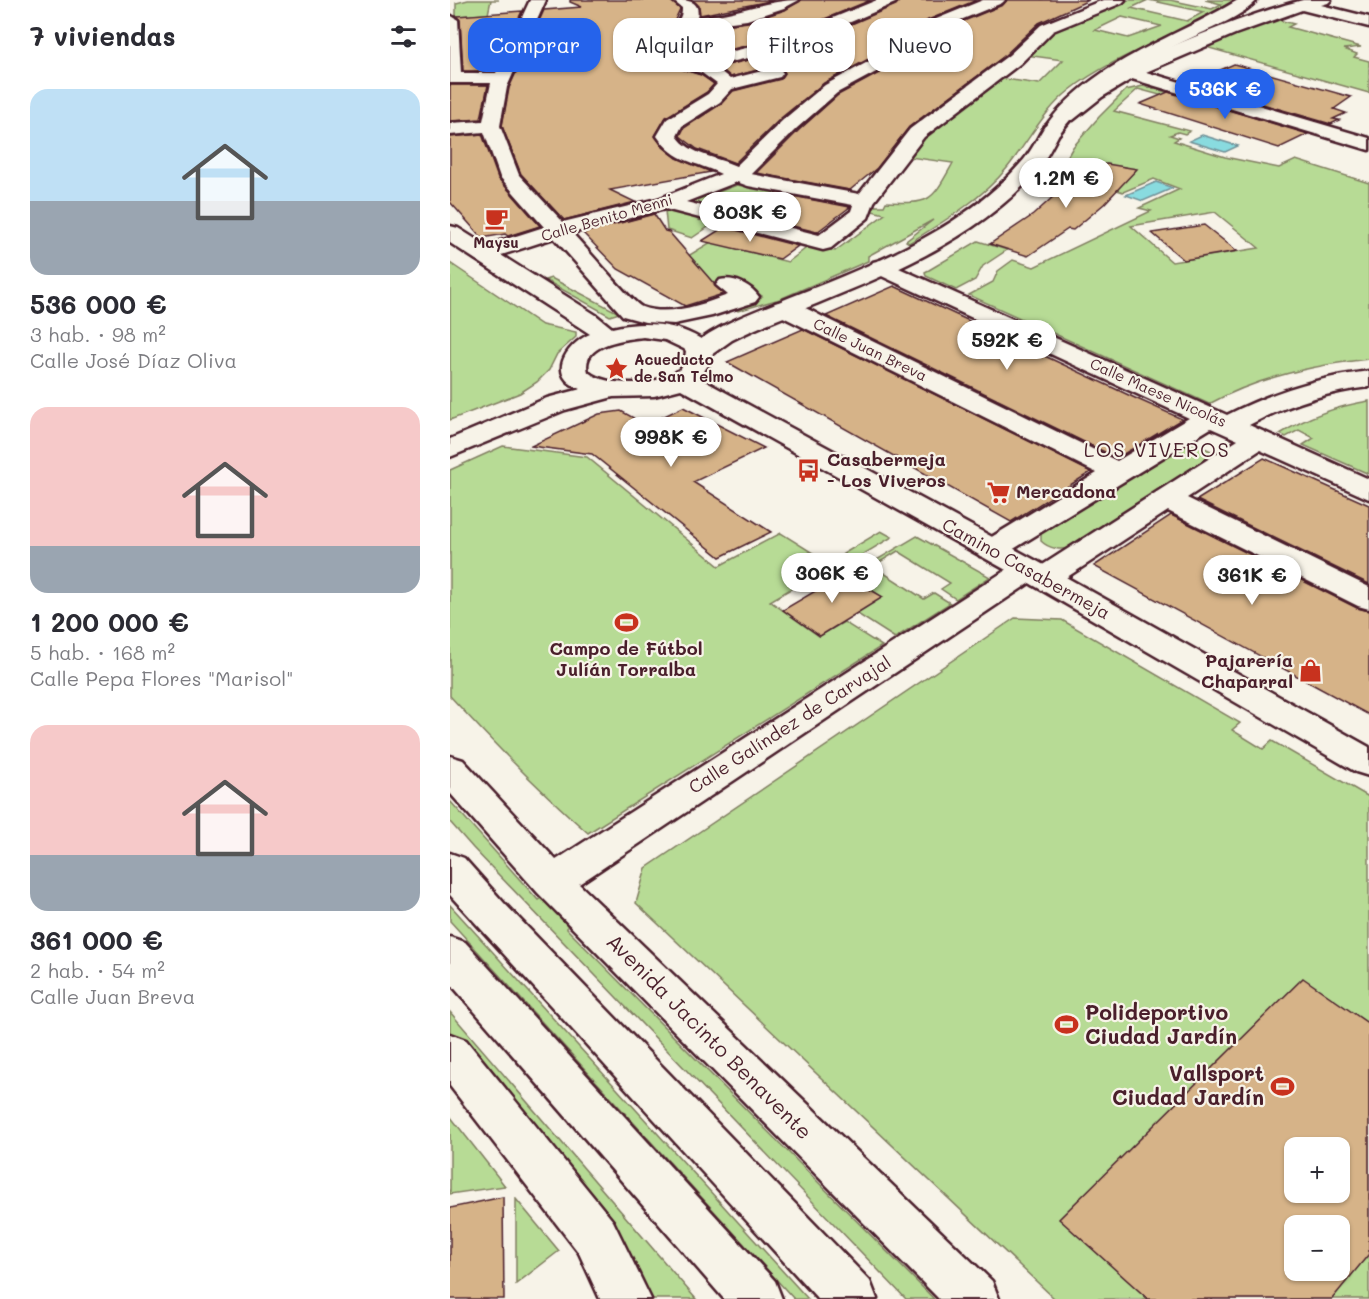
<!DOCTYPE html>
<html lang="es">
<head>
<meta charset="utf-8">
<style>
	:root { --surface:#fff; --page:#f2f2f3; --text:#2b2b33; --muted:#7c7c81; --accent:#2563eb }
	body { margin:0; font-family:Mali,sans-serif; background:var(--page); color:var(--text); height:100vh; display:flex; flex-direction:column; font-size:22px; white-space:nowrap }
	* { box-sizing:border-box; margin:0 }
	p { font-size:20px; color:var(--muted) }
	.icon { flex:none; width:33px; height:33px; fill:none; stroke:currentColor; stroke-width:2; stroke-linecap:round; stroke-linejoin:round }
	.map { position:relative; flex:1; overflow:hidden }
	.side { display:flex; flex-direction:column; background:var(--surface); width:450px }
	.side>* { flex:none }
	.hud { position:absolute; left:18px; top:18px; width:570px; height:54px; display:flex; gap:12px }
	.buttons { position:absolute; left:834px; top:1137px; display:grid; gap:12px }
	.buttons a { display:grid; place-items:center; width:66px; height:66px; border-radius:12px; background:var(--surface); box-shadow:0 2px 4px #0004; font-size:30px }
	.price { position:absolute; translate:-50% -51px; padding:0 14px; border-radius:21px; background:#fff; color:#222; font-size:20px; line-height:39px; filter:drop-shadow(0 2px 3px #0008) }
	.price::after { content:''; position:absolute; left:50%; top:36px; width:18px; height:14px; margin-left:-9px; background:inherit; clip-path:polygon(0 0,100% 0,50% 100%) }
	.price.selected { background:var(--accent); color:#fff }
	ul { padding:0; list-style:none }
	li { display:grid; align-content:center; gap:12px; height:318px; padding:0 30px }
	li span { display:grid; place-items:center; height:186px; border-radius:18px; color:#555 }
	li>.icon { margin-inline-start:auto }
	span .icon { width:108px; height:108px; fill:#fffc; stroke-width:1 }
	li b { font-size:26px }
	h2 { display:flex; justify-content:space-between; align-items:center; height:72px; padding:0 30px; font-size:26px }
	.pill { padding:0 21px; border-radius:18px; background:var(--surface); box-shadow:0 2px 4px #0004; font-size:21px; line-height:54px }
	.pill.selected { background:var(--accent); color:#fff }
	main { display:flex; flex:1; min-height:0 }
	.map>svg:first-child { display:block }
</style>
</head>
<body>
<main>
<section class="side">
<h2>7 viviendas<svg class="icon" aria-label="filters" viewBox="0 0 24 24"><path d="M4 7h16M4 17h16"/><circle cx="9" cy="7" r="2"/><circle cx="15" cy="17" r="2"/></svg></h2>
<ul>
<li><span style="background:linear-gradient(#bfe0f5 60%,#9aa5b1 0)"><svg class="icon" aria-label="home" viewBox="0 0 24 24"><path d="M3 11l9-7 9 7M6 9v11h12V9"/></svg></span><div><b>536 000 €</b><p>3 hab. · 98 m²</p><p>Calle José Díaz Oliva</p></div></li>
<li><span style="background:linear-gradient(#f6c9c9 75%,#9aa5b1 0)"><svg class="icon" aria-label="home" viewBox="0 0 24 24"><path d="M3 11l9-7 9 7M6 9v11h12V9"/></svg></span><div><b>1 200 000 €</b><p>5 hab. · 168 m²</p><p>Calle Pepa Flores &quot;Marisol&quot;</p></div></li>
<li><span style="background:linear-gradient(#f6c9c9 70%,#9aa5b1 0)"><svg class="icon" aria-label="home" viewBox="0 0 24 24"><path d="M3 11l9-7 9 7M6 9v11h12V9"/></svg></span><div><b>361 000 €</b><p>2 hab. · 54 m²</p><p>Calle Juan Breva</p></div></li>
</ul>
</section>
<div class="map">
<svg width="919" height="1299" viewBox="0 0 919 1299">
	<rect width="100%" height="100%" fill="#f7f3e8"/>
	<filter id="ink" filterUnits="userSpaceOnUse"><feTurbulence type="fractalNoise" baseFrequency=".0167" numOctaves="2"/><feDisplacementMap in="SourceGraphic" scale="12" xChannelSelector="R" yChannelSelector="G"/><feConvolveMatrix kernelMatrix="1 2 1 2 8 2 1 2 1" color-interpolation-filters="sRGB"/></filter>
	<g filter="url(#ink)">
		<!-- green -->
		<g fill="#b7db95" stroke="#807d60" stroke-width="1.5" fill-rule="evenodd">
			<path d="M18 0H49H41L38 14 6 16V3Z"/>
			<path d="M673 0H698L681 8 737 21 754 12 699 0H720L762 9 771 4 755 0H784C733 36 670 51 620 90 593 111 578 142 557 168 532 199 493 222 459 243L456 241 483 220 418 256V261L330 299 288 311 282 306 312 296 285 279 263 283 233 259 261 242 338 262 359 246 385 251 435 214 422 211 424 206H434L436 202C482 204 481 202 503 163L459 157 470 141 481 131 549 78 589 84 613 60 575 55 603 28ZM672 17 711 26H712L678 38 645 30Z"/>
			<path d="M825 19 844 24 838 27 911 47 894 49 907 54 904 57 919 61V93L752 46Z"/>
			<path d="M693 86 724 94 717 97 688 89 664 111 740 131 735 134 728 132 720 135 729 138 724 141 775 157 829 168 846 160 919 183V359C863 365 808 377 759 404L519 295 543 282 548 271 563 260 584 267 701 211 689 208 730 189 704 179 673 192 667 190 676 168 654 164 645 166 629 174 609 171 623 147 649 117 676 90ZM765 212 809 248 722 262 681 226Z"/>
			<path d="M287 185 385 202 365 216 310 204 290 216 241 204V202Z"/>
			<path d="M215 211H218L264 223 242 238 217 230Z"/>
			<path d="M528 241 557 250 533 266 525 280 506 290 476 276 475 272 479 270Z"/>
			<path d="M0 263 92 325 126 332V337L107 354 99 370 87 382 70 393 0 420Z"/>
			<path d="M101 278 169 313 160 316 95 280Z"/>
			<path d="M919 401V474L853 445 864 438 849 430 836 437 830 434C857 417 887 406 919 401Z"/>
			<path d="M739 441 768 454 622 547C612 551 599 549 591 541V531Z"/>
			<path d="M53 446 137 457 269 566 331 533 382 565 320 601 369 636 394 622 432 646 138 833C89 790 44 744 0 696V470Z"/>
			<path d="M431 531 442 537 404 560 393 554Z"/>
			<path d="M467 536 540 577 506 599 491 589 500 583 448 551 423 566 474 599 484 593 500 603 445 638 406 613 432 597 398 577Z"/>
			<path d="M565 618 612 620 790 723 782 730 813 749 822 741 919 797V1299H605L186 903 196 868ZM844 1148H890V1192H844ZM844 1226H890V1270H844Z"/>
			<path d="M0 801 88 900 101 892 118 916 117 929 484 1299H456L23 848 0 822Z"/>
			<path d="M0 905 358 1299H344L0 921Z"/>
			<path d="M0 1012 246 1299H194L150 1217 0 1034Z"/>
			<path d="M0 1116 55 1186 0 1194Z"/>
			<path d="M66 1199 109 1251 66 1284Z"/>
		</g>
		<!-- water -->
		<g fill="#89dbdf" stroke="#709097" stroke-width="1.5">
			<path d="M752 135 788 146 775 152 739 141Z"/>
			<path d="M706 182 723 188 693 201 676 195Z"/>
		</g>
		<!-- building -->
		<g fill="#d6b388" stroke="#4a1f2b" stroke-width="1.5" fill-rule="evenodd">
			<path d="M120 0H220L230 9 224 22 202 44 208 62 251 75 264 84 257 92 216 117 205 136 213 147 227 158 261 172 160 190 185 202 114 220 71 174 52 126 59 88 94 10 132 7 120 2Z"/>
			<path d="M242 0H325L250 15 249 6Z"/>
			<path d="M351 0H421L328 38 246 58 225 52 223 47 243 29 298 22 335 10Z"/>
			<path d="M450 0H527L478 20 441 47 374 83 331 118 285 163 247 149 230 136 234 128 271 104 283 91 331 79 335 73 330 67 323 66 281 77 269 67 341 50 446 5Z"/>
			<path d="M557 0H639L589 23 553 57 459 127 427 168 400 190 306 173 349 130 388 95 455 59 492 30 553 5Z"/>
			<path d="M72 11 45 71H13L10 20 6 16Z"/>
			<path d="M784 64 901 97 884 109 896 113 883 119 889 120 881 124 740 83Z"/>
			<path d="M0 85H38L31 119 0 121Z"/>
			<path d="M718 92 858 134 829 148 690 104Z"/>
			<path d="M32 134 48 178 90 226 58 236 55 234 32 238 0 202V137Z"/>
			<path d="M657 164 687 169 654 204 623 230 618 229 578 256 540 244 583 215 634 169Z"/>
			<path d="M327 193 400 207 367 232 294 214Z"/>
			<path d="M204 214 215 231 219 232 273 294 235 306 168 269 133 233Z"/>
			<path d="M754 225 787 251 734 260 702 233Z"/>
			<path d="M274 227 348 246 330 259 252 241Z"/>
			<path d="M444 286 685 398 732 419 667 458 376 316Z"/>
			<path d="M353 329 641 472 561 522 277 362Z"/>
			<path d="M233 407 314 448 243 482 321 532 270 557 142 454 81 446 149 414 171 411 196 425Z"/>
			<path d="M814 458 919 505V584L747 500Z"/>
			<path d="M721 515 907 608 919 611V715L644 566Z"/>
			<path d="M394 574 433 597 370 636 333 610Z"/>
			<path d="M853 978 919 1024V1254L882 1299H698L609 1219ZM844 1148H890V1192H844ZM844 1226H890V1270H844Z"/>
			<path d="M53 1197 54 1299H0V1208Z"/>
		</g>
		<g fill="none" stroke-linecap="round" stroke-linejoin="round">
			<defs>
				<g id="minor">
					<path d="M80 0H96L57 87 50 126 69 175 113 222 208 199 271 174C245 161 226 163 207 136L217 119 258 94 267 84 252 73 210 61 204 45C213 32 233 25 232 8L222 0C237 0 251 0 247 17 283 16 314 0 349 0L334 8 297 20 242 27 220 46 223 54 246 60 329 40 427 0H448L445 3 340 48 264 66 280 79 324 68 330 69 333 73 330 77 282 89 270 102 232 126 227 136C240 155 267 157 286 166L333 120 375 85 442 49 479 22 533 0H555L552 3 491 28 454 57 387 93 347 128 301 174 409 194 460 129 559 55 591 25 653 0H675L672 3 603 31 571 63 474 137 424 202 418 218 381 248 373 250 215 209 122 233C134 245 181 302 192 307 219 317 253 304 278 295L266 285 270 280C284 277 301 285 309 297L305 302 262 316 224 324 195 322 173 316 104 238 33 261 25 259 22 254 25 249 94 227 50 177 34 132 0 135V123L33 121 41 83H0V15L8 20 11 73H46ZM287 182 298 186 403 205 401 211 369 235 236 202Z"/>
					<path d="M853 0H881L878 3 871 5 919 17V27L852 10 785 34 696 72 919 138V150L682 79 652 97 623 120H609L607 116C636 73 800 13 853 0Z"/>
					<path d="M431 260 777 415C822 392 869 377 919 371V387C876 392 837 405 799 425L919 479V499L810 450 737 498 919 587V609L908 606 718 511 605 585 594 587 583 585 581 582 129 884 542 1281 549 1299H489L88 893 0 793V756L13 760 106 860 567 563 578 561 589 563 591 566 788 440 761 428 552 556 541 559 530 556 526 550 530 544 647 473 325 313 321 308 325 303C343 298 362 312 379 320L667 461 739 418 423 272 420 267 423 262Z"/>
					<path d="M0 1034 16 1040 163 1221 201 1299H150L129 1253 0 1086Z"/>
				</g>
				<g id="major">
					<path d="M602 124 609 126 611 130C603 144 596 160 585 173 528 238 444 272 366 304 337 316 309 326 282 340L261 355 259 364 249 378 605 571 919 747V776L906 772 583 585 231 389 204 396 163 397 115 410 0 457V439L97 398 131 389C96 377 115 345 140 334L0 243V226L8 228 146 315 162 328C192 321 223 322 251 339 282 318 317 307 351 293 429 262 513 229 570 164 581 153 587 138 595 126ZM193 337 215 340 234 349 236 351C235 358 235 364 230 369 212 386 157 388 138 372 130 344 175 339 193 337Z"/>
					<path d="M0 853 14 858 54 903 420 1281 427 1299H368L0 895Z"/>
					<path d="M0 937 15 942 325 1281 332 1299H274L0 983Z"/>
				</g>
				<path id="highway" d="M788 0H807C795 15 760 29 743 37 688 63 645 85 609 134H595L593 130C640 62 720 41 788 0Z"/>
			</defs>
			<!-- minor casing -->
			<use href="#minor" stroke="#4a1f2b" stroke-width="5"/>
			<!-- major casing -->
			<use href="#major" stroke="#4a1f2b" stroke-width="5"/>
			<!-- highway casing -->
			<use href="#highway" stroke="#4a1f2b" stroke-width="5"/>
			<!-- minor -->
			<use href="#minor" fill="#f7f3e8" fill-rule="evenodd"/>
			<!-- major -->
			<use href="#major" fill="#f7f3e8" fill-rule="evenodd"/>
			<!-- highway -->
			<use href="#highway" fill="#f7f3e8" fill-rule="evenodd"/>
		</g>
	</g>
	<!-- icons -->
	<defs>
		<symbol id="cafe-bare" viewBox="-9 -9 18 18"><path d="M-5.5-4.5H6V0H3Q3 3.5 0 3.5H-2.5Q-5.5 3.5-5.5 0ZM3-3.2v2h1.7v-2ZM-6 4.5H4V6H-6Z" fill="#c8321e" stroke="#f7f3e8" stroke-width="2.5" paint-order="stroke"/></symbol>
		<symbol id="sight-bare" viewBox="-9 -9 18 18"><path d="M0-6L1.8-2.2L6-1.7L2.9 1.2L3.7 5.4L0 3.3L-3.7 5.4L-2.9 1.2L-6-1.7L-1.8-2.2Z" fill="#c8321e" stroke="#f7f3e8" stroke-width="2.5" paint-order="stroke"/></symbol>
		<symbol id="bus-bare" viewBox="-9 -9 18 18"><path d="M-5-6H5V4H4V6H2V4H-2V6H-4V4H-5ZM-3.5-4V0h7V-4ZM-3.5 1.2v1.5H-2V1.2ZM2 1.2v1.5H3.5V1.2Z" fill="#c8321e" stroke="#f7f3e8" stroke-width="2.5" paint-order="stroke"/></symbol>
		<symbol id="supermarket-bare" viewBox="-9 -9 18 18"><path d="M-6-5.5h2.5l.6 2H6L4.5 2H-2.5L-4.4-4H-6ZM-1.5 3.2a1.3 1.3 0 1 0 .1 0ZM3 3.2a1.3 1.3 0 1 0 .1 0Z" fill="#c8321e" stroke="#f7f3e8" stroke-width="2.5" paint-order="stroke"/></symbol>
		<symbol id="stadium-bare" viewBox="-9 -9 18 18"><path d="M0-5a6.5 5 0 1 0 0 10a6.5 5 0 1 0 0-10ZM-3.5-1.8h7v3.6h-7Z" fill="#c8321e" stroke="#f7f3e8" stroke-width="2.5" paint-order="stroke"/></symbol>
		<symbol id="shop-bare" viewBox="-9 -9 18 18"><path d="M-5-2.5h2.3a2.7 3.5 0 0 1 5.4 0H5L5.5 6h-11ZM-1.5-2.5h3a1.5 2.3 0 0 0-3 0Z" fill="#c8321e" stroke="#f7f3e8" stroke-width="2.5" paint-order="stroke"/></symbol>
	</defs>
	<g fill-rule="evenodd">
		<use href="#cafe-bare" x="30" y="202" width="33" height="33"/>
		<use href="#sight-bare" x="150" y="352" width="33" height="33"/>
		<use href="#bus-bare" x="342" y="454" width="33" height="33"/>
		<use href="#supermarket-bare" x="532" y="476" width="33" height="33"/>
		<use href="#stadium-bare" x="160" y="606" width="33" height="33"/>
		<use href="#shop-bare" x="844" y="654" width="33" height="33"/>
		<use href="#stadium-bare" x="600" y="1008" width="33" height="33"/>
		<use href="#stadium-bare" x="816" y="1070" width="33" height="33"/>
	</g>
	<g text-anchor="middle" stroke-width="4.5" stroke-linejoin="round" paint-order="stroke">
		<!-- far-street labels -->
		<g font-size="15" fill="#4a1f2b" stroke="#f7f3e8">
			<text transform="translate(157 218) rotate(-16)" y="5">Calle Benito Menni</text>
			<text transform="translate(420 350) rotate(26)" y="5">Calle Juan Breva</text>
			<text transform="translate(708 393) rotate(24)" y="5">Calle Maese Nicolás</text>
		</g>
		<!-- far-poi labels -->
		<g font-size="15" font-weight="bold" fill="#4a1f2b" stroke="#f7f3e8">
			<text x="46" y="248">Maysu</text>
			<text x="184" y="365" text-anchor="start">Acueducto<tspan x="184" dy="17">de San Telmo</tspan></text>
		</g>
		<!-- poi labels -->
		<g font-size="18" font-weight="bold" fill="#4a1f2b" stroke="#f7f3e8" text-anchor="start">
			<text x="377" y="466">Casabermeja<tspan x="377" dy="21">- Los Viveros</tspan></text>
			<text x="566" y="498">Mercadona</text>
			<text x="176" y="655" text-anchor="middle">Campo de Fútbol<tspan x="176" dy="21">Julíán Torralba</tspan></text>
			<text x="843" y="667" text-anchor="end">Pajarería<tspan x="843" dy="21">Chaparral</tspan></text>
		</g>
		<!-- street labels -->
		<g font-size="18" fill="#4a1f2b" stroke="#f7f3e8">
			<text transform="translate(576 569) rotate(29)" y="6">Camino Casabermeja</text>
			<text transform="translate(340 725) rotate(-33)" y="6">Calle Galíndez de Carvajal</text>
		</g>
		<!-- neighbourhood labels -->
		<g font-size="20" letter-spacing="1.5" fill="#4a1f2b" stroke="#f7f3e8">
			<text x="707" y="457">LOS VIVEROS</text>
		</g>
		<!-- near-poi labels -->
		<g font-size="21" font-weight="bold" fill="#4a1f2b" stroke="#f7f3e8" text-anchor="start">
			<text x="635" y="1020">Polideportivo<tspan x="635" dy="24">Ciudad Jardín</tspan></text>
			<text x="814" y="1081" text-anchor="end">Vallsport<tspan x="814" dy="24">Ciudad Jardín</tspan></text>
		</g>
		<!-- near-street labels -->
		<g font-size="21" fill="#4a1f2b" stroke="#f7f3e8">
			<text transform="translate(259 1037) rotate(45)" y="7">Avenida Jacinto Benavente</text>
		</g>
	</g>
</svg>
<div class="buttons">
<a>+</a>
<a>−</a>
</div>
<b class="price selected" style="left:775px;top:120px">536K €</b>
<b class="price" style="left:616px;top:209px">1.2M €</b>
<b class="price" style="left:300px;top:243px">803K €</b>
<b class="price" style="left:557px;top:371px">592K €</b>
<b class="price" style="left:221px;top:468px">998K €</b>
<b class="price" style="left:382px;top:604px">306K €</b>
<b class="price" style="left:802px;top:606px">361K €</b>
<div class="hud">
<a class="pill selected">Comprar</a>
<a class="pill">Alquilar</a>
<a class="pill">Filtros</a>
<a class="pill">Nuevo</a>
</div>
</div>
</main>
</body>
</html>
